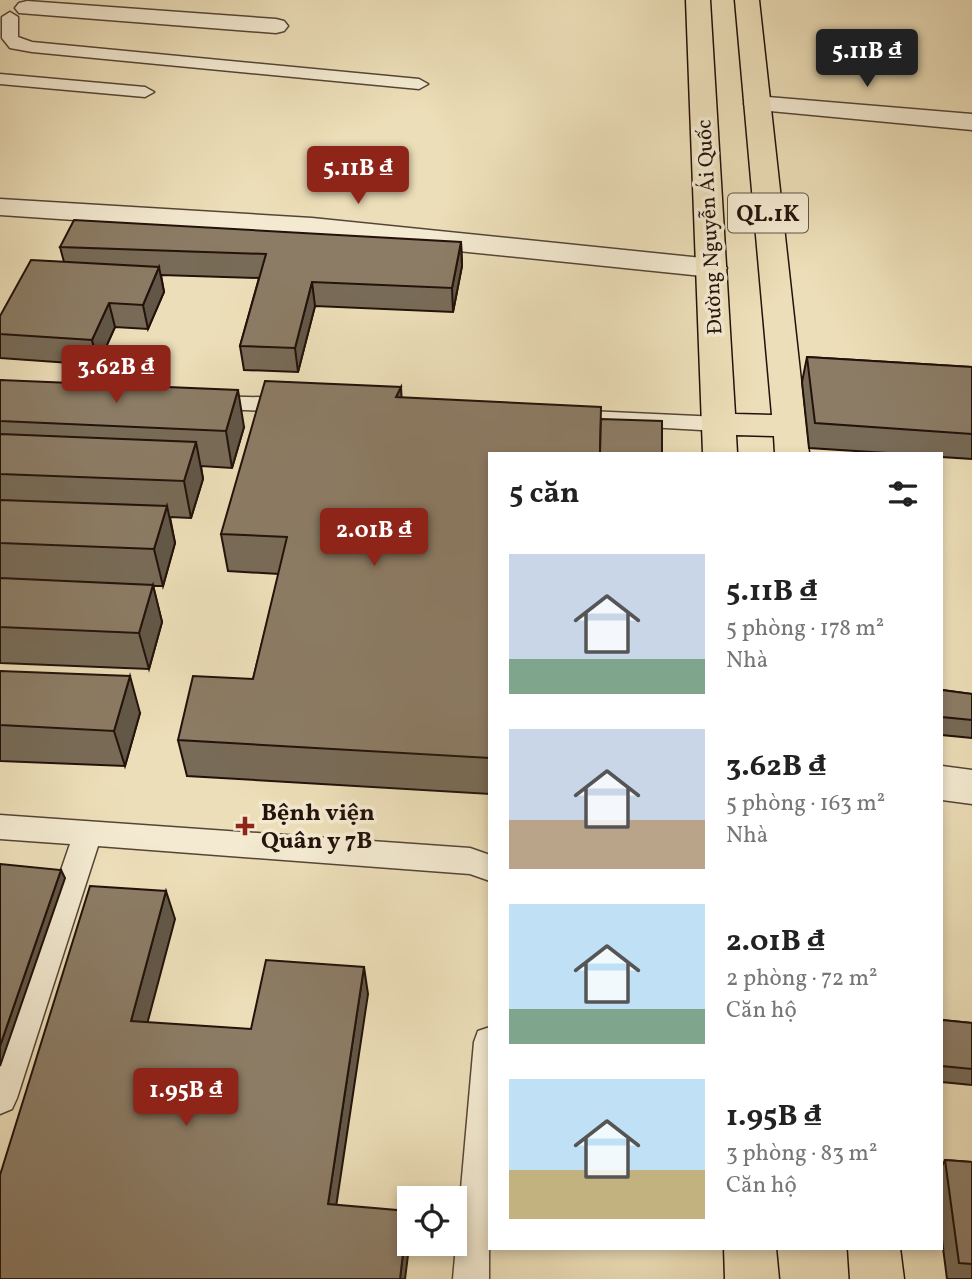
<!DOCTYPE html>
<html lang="vi">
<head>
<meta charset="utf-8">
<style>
	:root { --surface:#fff; --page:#f2f2f2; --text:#222; --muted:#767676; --accent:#8f2418 }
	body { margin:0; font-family:Vollkorn,serif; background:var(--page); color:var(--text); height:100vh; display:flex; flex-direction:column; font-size:26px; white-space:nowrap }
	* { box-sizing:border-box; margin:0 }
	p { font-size:23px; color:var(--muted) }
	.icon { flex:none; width:38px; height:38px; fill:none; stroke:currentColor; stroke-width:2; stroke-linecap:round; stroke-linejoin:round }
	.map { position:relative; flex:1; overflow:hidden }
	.panel { position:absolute; left:488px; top:452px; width:455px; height:798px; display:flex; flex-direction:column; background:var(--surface); border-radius:0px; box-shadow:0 4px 10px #0003 }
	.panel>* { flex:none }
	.controls { position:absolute; left:397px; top:1186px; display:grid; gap:14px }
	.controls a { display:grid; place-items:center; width:70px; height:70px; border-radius:0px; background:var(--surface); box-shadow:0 4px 10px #0003; font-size:35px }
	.price { position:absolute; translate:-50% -60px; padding:0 16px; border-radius:7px; background:var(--accent); color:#fff; font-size:23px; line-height:46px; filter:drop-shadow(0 2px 4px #0008) }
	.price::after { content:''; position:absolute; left:50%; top:42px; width:21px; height:16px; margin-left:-10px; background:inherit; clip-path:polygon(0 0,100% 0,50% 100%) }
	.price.active { background:#222; color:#fff }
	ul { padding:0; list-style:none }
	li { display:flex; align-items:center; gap:21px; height:175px; padding:0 21px }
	li span { display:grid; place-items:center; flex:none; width:196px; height:140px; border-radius:0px; color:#555 }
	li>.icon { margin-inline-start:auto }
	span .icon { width:84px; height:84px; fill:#fffc; stroke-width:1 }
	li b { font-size:30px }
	h2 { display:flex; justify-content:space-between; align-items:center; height:84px; padding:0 21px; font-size:30px }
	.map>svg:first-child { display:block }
</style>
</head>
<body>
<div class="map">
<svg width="972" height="1279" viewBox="0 0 972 1279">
	<rect width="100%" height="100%" fill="#ecdeb8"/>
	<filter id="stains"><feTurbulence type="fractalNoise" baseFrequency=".00286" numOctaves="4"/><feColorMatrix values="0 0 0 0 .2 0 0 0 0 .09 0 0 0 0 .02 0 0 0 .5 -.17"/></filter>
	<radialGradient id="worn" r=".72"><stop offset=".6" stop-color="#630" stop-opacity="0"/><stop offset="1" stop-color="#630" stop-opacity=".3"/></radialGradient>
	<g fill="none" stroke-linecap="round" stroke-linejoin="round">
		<defs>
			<g id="lane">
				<path d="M10 12 18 17V37L32 42 419 79 428 84 419 89 32 52 10 48 2 38V17Z"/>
				<path d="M0 74 145 87 154 92 145 97 0 84Z"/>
				<path d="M207 396 294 398 302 400 305 405 302 410 294 412 199 408 196 403 199 398Z"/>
				<path d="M567 410 719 417 727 419 730 424 727 429 719 431 559 422 556 417 559 412Z"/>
				<path d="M0 815 470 848 490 855V881L470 874 98 846 17 1098 12 1109 0 1114V1048L70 844 0 839Z"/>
				<path d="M490 1027 489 1279H453L474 1042 478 1031Z"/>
			</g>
			<g id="street">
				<path d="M27 1 276 19 284 21 288 26 284 31 276 33 19 13 15 8 19 3Z"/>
				<path d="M757 96 972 114V130L748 109 744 104 748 99Z"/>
				<path d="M0 199 312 218 712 259 722 262 727 268 722 274 712 277 312 236 0 215Z"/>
				<path d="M942 766 972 770V804L942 800Z"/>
			</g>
			<g id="primary">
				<path d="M686 0H710L735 414 772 415 735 0H759L809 453H775L774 436 736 435 737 453H703Z"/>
				<path d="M724 1248H776L779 1279H725Z"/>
				<path d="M848 1248H900L904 1279H850Z"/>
			</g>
		</defs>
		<!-- lane casing -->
		<use href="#lane" stroke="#554536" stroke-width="3"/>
		<!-- street casing -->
		<use href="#street" stroke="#554536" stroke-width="3"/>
		<!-- primary casing -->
		<use href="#primary" stroke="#23120b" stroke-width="3"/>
		<!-- lane -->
		<use href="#lane" fill="#f3ead1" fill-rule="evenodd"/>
		<!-- street -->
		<use href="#street" fill="#f3ead1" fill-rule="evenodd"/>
		<!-- primary -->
		<use href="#primary" fill="#ecdeb8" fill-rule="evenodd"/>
	</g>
	<!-- wall -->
	<g fill="#786b57" stroke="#23120b" stroke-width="2">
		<path d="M461 242 462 266 453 312 315 306 298 372 244 370 240 346 259 278 161 275 164 292 148 329 115 327 98 365 0 358V316L64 262 60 247Z"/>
		<path d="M807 357 972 367V459L942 457V453H887L809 448 802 382Z"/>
		<path d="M0 380 244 427 232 468 201 466 203 479 191 518 170 517 175 543 163 586H153L162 622 149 669 0 663Z"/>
		<path d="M401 397 490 453V794L187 776 178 740 253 679 279 574 228 571 221 534Z"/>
		<path d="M0 671 140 713 125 766 0 761Z"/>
		<path d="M942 690 972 694V738L942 735Z"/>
		<path d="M942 1020 972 1023V1085L942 1082Z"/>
		<path d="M945 1160 972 1162V1279H947L942 1240V1166Z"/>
	</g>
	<!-- shaded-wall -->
	<g fill="#625747" stroke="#23120b" stroke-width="2">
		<path d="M461 242 462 266 453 312 452 288Z"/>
		<path d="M159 267 164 292 148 329 143 305Z"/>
		<path d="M312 282 315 306 298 372 295 348Z"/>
		<path d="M109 303 115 327 98 365 92 340Z"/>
		<path d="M401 387 403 424 396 397Z"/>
		<path d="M238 390 244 427 232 468 226 431Z"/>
		<path d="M196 442 203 479 191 518 184 481Z"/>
		<path d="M167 506 175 543 163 586 154 549Z"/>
		<path d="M153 585 162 622 149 669 139 633Z"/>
		<path d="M130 676 140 713 125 766 114 731Z"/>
		<path d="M61 870 65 878 0 1066V1046Z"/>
		<path d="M166 891 175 919 141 1047 131 1021Z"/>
		<path d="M364 967 368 994 333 1227 328 1204Z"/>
		<path d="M408 1211 410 1239 405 1279H400Z"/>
	</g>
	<!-- building -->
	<g fill="#8c7c65" stroke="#23120b" stroke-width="2">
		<path d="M74 220 461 242 452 288 312 282 295 348 240 346 266 254 60 247Z"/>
		<path d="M31 260 159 267 143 305 109 303 92 340 0 334V316Z"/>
		<path d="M807 357 972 367V434L815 423Z"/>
		<path d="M0 380 238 390 226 431 0 421Z"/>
		<path d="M265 381 401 387 396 397 601 407 600 453H490V758L178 740 193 676 253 679 287 537 221 534Z"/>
		<path d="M601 419 662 421V453H600Z"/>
		<path d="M0 434 196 442 184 481 0 474Z"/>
		<path d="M0 500 167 506 154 549 0 543Z"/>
		<path d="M0 578 153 585 139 633 0 627Z"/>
		<path d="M0 671 130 676 114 731 0 725Z"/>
		<path d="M942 690 972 694V720L942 717Z"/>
		<path d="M0 864 61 870 0 1046Z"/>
		<path d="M90 886 166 891 131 1021 251 1029 266 960 364 967 328 1204 408 1211 400 1279H0V1175Z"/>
		<path d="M942 1020 972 1023V1069L942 1066Z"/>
		<path d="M945 1160 972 1162V1264L959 1263Z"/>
	</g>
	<!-- markers -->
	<path fill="#8f2418" stroke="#f3ead1" stroke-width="2.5" d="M241.5 815.5h7v7h7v7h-7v7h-7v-7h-7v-7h7z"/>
	<g text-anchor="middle" stroke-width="7" stroke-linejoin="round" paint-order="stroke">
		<!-- far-street labels -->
		<g font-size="21" fill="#23120b" stroke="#f3ead1">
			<text transform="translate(709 227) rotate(-93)" y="7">Đường Nguyễn Ái Quốc</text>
		</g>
		<!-- shield labels -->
		<rect fill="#f3ead1" stroke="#615346" stroke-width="2" x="728" y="193.5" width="80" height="39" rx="5"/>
		<g font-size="23" font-weight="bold" fill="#23120b">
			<text x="768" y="221">QL.1K</text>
		</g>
		<!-- poi labels -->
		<g font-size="24" font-weight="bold" fill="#23120b" stroke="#f3ead1" text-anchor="start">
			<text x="261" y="820">Bệnh viện<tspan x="261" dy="28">Quân y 7B</tspan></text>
		</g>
	</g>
	<rect width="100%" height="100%" filter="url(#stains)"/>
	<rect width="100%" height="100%" fill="url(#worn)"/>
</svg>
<div class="controls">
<a><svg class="icon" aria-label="locate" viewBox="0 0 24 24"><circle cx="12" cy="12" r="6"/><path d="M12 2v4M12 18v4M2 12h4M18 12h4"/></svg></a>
</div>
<b class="price active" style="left:867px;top:89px">5.11B ₫</b>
<b class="price" style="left:358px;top:206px">5.11B ₫</b>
<b class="price" style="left:116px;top:405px">3.62B ₫</b>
<b class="price" style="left:374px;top:568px">2.01B ₫</b>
<b class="price" style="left:186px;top:1128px">1.95B ₫</b>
<section class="panel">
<h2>5 căn<svg class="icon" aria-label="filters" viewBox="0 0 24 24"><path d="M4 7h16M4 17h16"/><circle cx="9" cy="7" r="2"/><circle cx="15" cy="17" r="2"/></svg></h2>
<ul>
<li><span style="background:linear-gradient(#c9d6e8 75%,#7fa58c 0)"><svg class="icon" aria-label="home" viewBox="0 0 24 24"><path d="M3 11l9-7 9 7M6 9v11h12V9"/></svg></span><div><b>5.11B ₫</b><p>5 phòng · 178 m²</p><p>Nhà</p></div></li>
<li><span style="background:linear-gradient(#c9d6e8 65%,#b9a48a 0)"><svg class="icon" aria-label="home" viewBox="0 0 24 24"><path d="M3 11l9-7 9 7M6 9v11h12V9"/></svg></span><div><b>3.62B ₫</b><p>5 phòng · 163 m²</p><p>Nhà</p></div></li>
<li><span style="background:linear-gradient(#bfe0f5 75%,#7fa58c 0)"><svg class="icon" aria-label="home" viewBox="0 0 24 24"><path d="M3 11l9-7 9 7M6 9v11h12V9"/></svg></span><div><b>2.01B ₫</b><p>2 phòng · 72 m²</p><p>Căn hộ</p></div></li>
<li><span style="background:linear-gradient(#bfe0f5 65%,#c2b280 0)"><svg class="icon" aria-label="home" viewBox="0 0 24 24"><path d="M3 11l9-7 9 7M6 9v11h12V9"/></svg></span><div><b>1.95B ₫</b><p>3 phòng · 83 m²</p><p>Căn hộ</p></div></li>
</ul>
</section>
</div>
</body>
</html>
